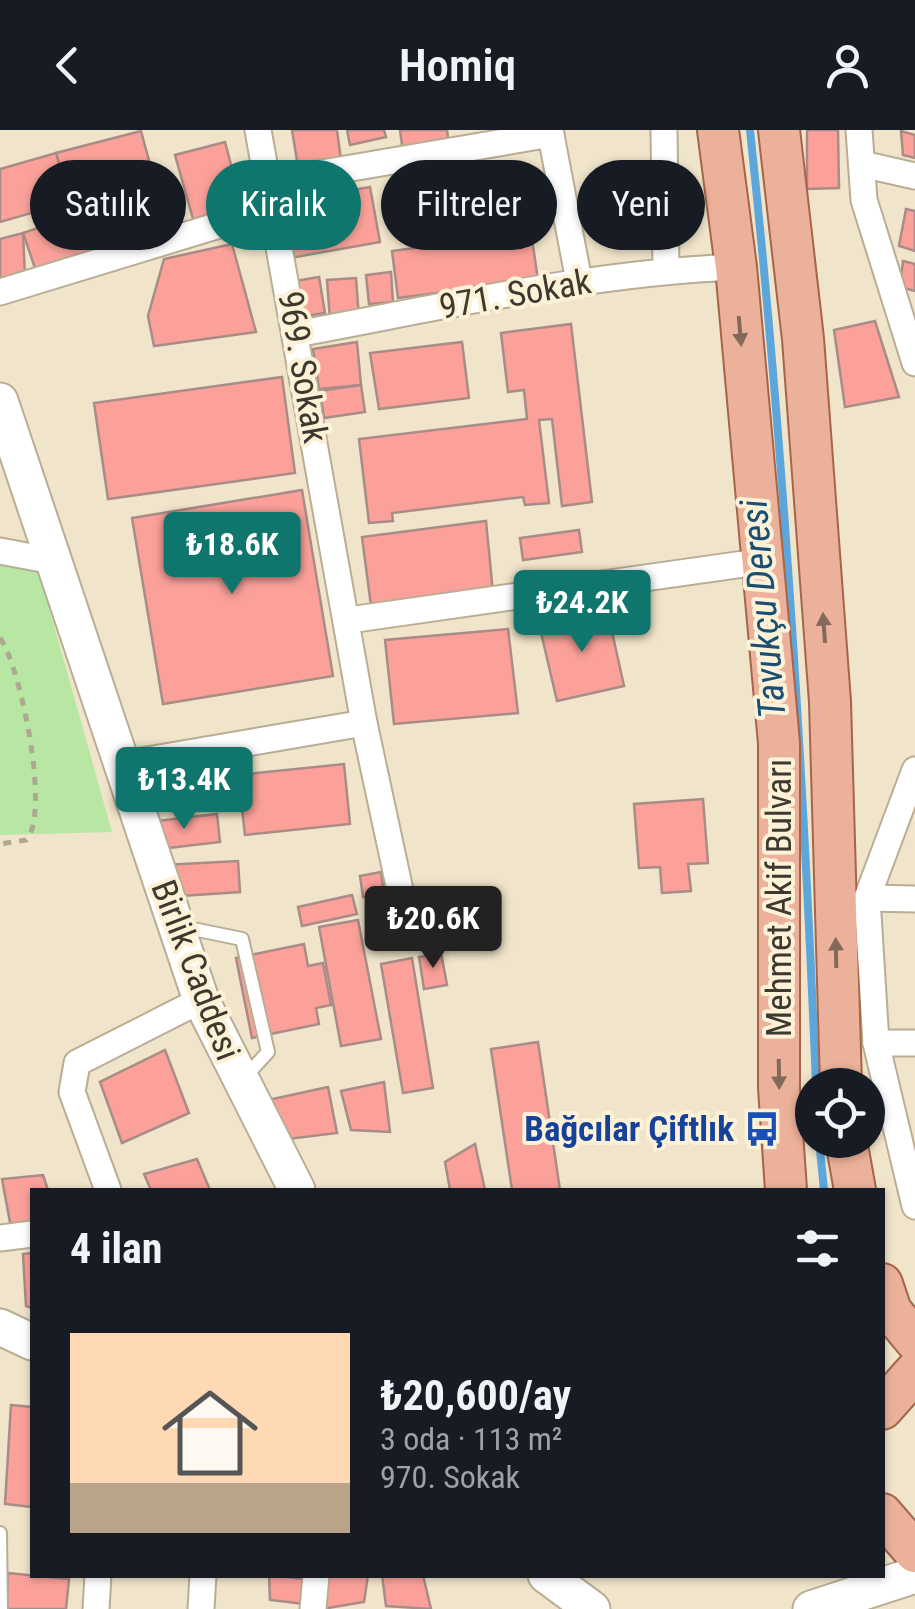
<!DOCTYPE html>
<html lang="tr">
<head>
<meta charset="utf-8">
<style>
	:root { --surface:#171b24; --page:#20242c; --text:#f1f3f6; --muted:#9ea1a6; --accent:#0f766e }
	body { margin:0; font-family:"Roboto Condensed",sans-serif; background:var(--page); color:var(--text); height:100vh; display:flex; flex-direction:column; font-size:38px; white-space:nowrap }
	* { box-sizing:border-box; margin:0 }
	p { font-size:32px; color:var(--muted) }
	.icon { flex:none; width:55px; height:55px; fill:none; stroke:currentColor; stroke-width:2; stroke-linecap:round; stroke-linejoin:round }
	.map { position:relative; flex:1; overflow:hidden }
	.side { position:absolute; left:30px; top:1058px; width:855px; height:390px; display:flex; flex-direction:column; background:var(--surface); border-radius:0px; box-shadow:0 2px 8px #0004 }
	.side>* { flex:none }
	.top-card { position:absolute; left:30px; top:30px; width:855px; height:90px; display:flex; gap:20px }
	.tools { position:absolute; left:795px; top:938px; display:grid; gap:20px }
	.tools a { display:grid; place-items:center; width:90px; height:90px; border-radius:50%; background:var(--surface); box-shadow:0 2px 8px #0004; font-size:50px }
	.price { position:absolute; translate:-50% -85px; padding:0 22px; border-radius:10px; background:var(--accent); color:#fff; font-size:32px; line-height:65px; filter:drop-shadow(0 2px 5px #0008) }
	.price::after { content:''; position:absolute; left:50%; top:60px; width:30px; height:22px; margin-left:-15px; background:inherit; clip-path:polygon(0 0,100% 0,50% 100%) }
	.price.active { background:#222; color:#fff }
	ul { padding:0; list-style:none }
	li { display:flex; align-items:center; gap:30px; height:250px; padding:0 40px }
	li span { display:grid; place-items:center; flex:none; width:280px; height:200px; border-radius:0px; color:#555 }
	li>.icon { margin-inline-start:auto }
	span .icon { width:120px; height:120px; fill:#fffc; stroke-width:1 }
	li b { font-size:42px }
	h2 { display:flex; justify-content:space-between; align-items:center; height:120px; padding:0 40px; font-size:42px }
	.tag { padding:0 35px; border-radius:45px; background:var(--surface); box-shadow:0 2px 8px #0004; font-size:35px; line-height:90px }
	.tag.active { background:var(--accent); color:#fff }
	header { display:flex; justify-content:space-between; align-items:center; height:130px; padding:0 40px; background:var(--surface); font-size:45px; font-weight:600 }
	.map>svg:first-child { display:block }
</style>
</head>
<body>
<header><svg class="icon" aria-label="back" viewBox="0 0 24 24"><path d="M15 5l-7 7 7 7"/></svg>Homiq<svg class="icon" aria-label="person" viewBox="0 0 24 24"><circle cx="12" cy="8" r="4"/><path d="M4 21q1-7 8-7t8 7"/></svg></header>
<div class="map">
<svg width="915" height="1479" viewBox="0 0 915 1479">
	<rect width="100%" height="100%" fill="#f0e4ca"/>
	<!-- green -->
	<path fill="#b7e7a3" d="M0 433 39 442 112 702 0 705Z"/>
	<g fill="none" stroke-linecap="round" stroke-linejoin="round">
		<!-- stream -->
		<g stroke="#5da6db" stroke-width="8">
			<path d="M750 0C784 318 803 636 816 955"/>
			<path d="M819 1010 824 1060"/>
		</g>
	</g>
	<!-- building -->
	<g fill="#fba19a" stroke="#a98b88" stroke-width="2.5">
		<path d="M292 0H337L341 30 298 37Z"/>
		<path d="M347 0H384L386 7 350 15Z"/>
		<path d="M400 0H447L449 15 403 22Z"/>
		<path d="M807 0H838L839 58 807 59Z"/>
		<path d="M141 1 154 49 70 72 56 23Z"/>
		<path d="M901 1 915 5V28L903 25Z"/>
		<path d="M225 12 242 76 193 89 175 25Z"/>
		<path d="M56 23 70 72 0 92V39Z"/>
		<path d="M524 35 527 91 473 98V46Z"/>
		<path d="M464 56 473 98 441 103 439 59Z"/>
		<path d="M370 57 380 112 290 128 280 73Z"/>
		<path d="M116 71 130 111 37 144 23 103Z"/>
		<path d="M906 79 915 81V121L899 116Z"/>
		<path d="M531 102 538 150 398 168 392 121Z"/>
		<path d="M23 103 25 147 0 154V109Z"/>
		<path d="M232 114 256 202 154 216 148 186 164 129Z"/>
		<path d="M903 131 915 134V161L900 157Z"/>
		<path d="M391 142 393 172 369 174 366 145Z"/>
		<path d="M319 147 325 183 300 187 295 151Z"/>
		<path d="M356 148 359 188 330 190 327 150Z"/>
		<path d="M875 191 899 267 845 277 834 200Z"/>
		<path d="M571 194 592 372 562 376 552 289 539 290 549 373 525 375 523 367 392 383 393 391 369 393 359 309 527 289 524 260 508 262 501 203Z"/>
		<path d="M357 212 361 255 319 259 313 219Z"/>
		<path d="M462 212 469 268 379 279 370 223Z"/>
		<path d="M282 247 295 343 108 369 94 273Z"/>
		<path d="M361 255 365 282 324 288 320 261Z"/>
		<path d="M302 360 333 546 163 574 132 388Z"/>
		<path d="M486 391 493 463 371 476 362 407Z"/>
		<path d="M579 400 582 422 523 430 520 408Z"/>
		<path d="M607 479 624 556 557 571 539 494Z"/>
		<path d="M508 499 518 583 394 594 385 510Z"/>
		<path d="M344 634 350 694 245 705 238 645Z"/>
		<path d="M703 669 708 733 688 734 691 761 662 763 660 737 639 738 634 674Z"/>
		<path d="M217 684 220 712 151 720 148 692Z"/>
		<path d="M238 731 240 762 166 767 164 735Z"/>
		<path d="M381 742 384 764 363 767 360 746Z"/>
		<path d="M352 765 357 784 302 796 298 777Z"/>
		<path d="M358 790 381 909 341 916 319 797Z"/>
		<path d="M304 814 308 836 323 833 331 875 316 878 319 894 252 908 236 828Z"/>
		<path d="M441 823 447 855 424 859 419 827Z"/>
		<path d="M412 828 433 958 403 963 381 834Z"/>
		<path d="M538 912 560 1060H512L491 919Z"/>
		<path d="M165 920 189 983 122 1013 100 952Z"/>
		<path d="M384 952 390 1002 351 1000 341 961Z"/>
		<path d="M328 957 337 1003 288 1009 263 971Z"/>
		<path d="M475 1014 485 1060H450L445 1032Z"/>
		<path d="M197 1029 210 1060H151L144 1044Z"/>
		<path d="M43 1045 48 1060H32V1099L12 1103 2 1049Z"/>
		<path d="M32 1123V1178L26 1176 23 1124Z"/>
		<path d="M11 1275 32 1277V1377L5 1374Z"/>
		<path d="M8 1443 69 1449 66 1479H7Z"/>
		<path d="M269 1445 304 1449 305 1474 270 1470Z"/>
		<path d="M327 1445H368L364 1472 322 1479Z"/>
		<path d="M382 1445H423L431 1479 386 1476Z"/>
	</g>
	<g fill="none" stroke-linecap="round" stroke-linejoin="round">
		<defs>
			<g id="lane">
				<path d="M183 797 242 809 268 922 245 947"/>
				<path d="M0 1403 1 1479"/>
			</g>
			<g id="street">
				<path d="M258 0 364 593 406 788"/>
				<path d="M550 0 579 151"/>
				<path d="M664 0 666 140"/>
				<path d="M859 0 864 70 915 233"/>
				<path d="M862 34 915 46"/>
				<path d="M269 52 551 4"/>
				<path d="M0 162 275 78"/>
				<path d="M296 204C442 177 588 143 736 137"/>
				<path d="M0 421 53 431"/>
				<path d="M349 490 765 431"/>
				<path d="M124 634 364 593"/>
				<path d="M915 640 867 768 876 913 915 1076"/>
				<path d="M867 768 915 769"/>
				<path d="M876 913H915"/>
				<path d="M108 1060 72 962 77 933 201 870"/>
				<path d="M0 1108 32 1104"/>
				<path d="M96 1479 98 1445"/>
				<path d="M201 1479 203 1445"/>
				<path d="M313 1479 316 1445"/>
			</g>
			<g id="secondary">
				<path d="M0 271 201 870 297 1060"/>
				<path d="M0 1197 32 1212"/>
				<path d="M546 1445 592 1479"/>
				<path d="M811 1479 915 1445"/>
			</g>
			<g id="primary">
				<path d="M718 0 736 137 779 613V958L786 1060"/>
				<path d="M779 0 803 209 830 572 841 955"/>
				<path d="M846 1010 855 1060"/>
				<path d="M882 1154 891 1181 915 1210"/>
				<path d="M882 1279 915 1242"/>
				<path d="M882 1384 915 1422"/>
			</g>
		</defs>
		<!-- lane casing -->
		<use href="#lane" stroke="#b9ad94" stroke-width="16"/>
		<!-- street casing -->
		<use href="#street" stroke="#b9ad94" stroke-width="29"/>
		<!-- secondary casing -->
		<use href="#secondary" stroke="#b9ad94" stroke-width="39"/>
		<!-- primary casing -->
		<use href="#primary" stroke="#a66549" stroke-width="44"/>
		<!-- path -->
		<path stroke="#b0a792" stroke-width="5" stroke-dasharray="8 8" stroke-linecap="butt" d="M0 508C21 537 51 685 26 710L0 714"/>
		<!-- lane -->
		<use href="#lane" stroke="#fff" stroke-width="12"/>
		<!-- street -->
		<use href="#street" stroke="#fff" stroke-width="25"/>
		<!-- secondary -->
		<use href="#secondary" stroke="#fff" stroke-width="35"/>
		<!-- primary -->
		<use href="#primary" stroke="#ebb19a" stroke-width="40"/>
	</g>
	<!-- one-way arrows -->
	<defs><path id="oneway-solid" d="M-6-.8H1V-3.2L6.5 0L1 3.2V.8H-6Z" transform="scale(2.5)"/></defs>
	<g fill="#83695a">
		<use href="#oneway-solid" transform="translate(740 201) rotate(85)"/>
		<use href="#oneway-solid" transform="translate(824 498) rotate(-94)"/>
		<use href="#oneway-solid" transform="translate(836 823) rotate(-91)"/>
		<use href="#oneway-solid" transform="translate(779 944) rotate(89)"/>
	</g>
	<!-- icons -->
	<defs>
		<symbol id="bus-bare" viewBox="-9 -9 18 18"><path d="M-5-6H5V4H4V6H2V4H-2V6H-4V4H-5ZM-3.5-4V0h7V-4ZM-3.5 1.2v1.5H-2V1.2ZM2 1.2v1.5H3.5V1.2Z" fill="#1a4fb4" stroke="#fdf1d7" stroke-width="2.5" paint-order="stroke"/></symbol>
	</defs>
	<g fill-rule="evenodd">
		<use href="#bus-bare" x="737" y="974" width="50" height="50"/>
	</g>
	<g text-anchor="middle" stroke-width="8" stroke-linejoin="round" paint-order="stroke">
		<!-- street labels -->
		<g font-size="35" fill="#3e392f" stroke="#fdf1d7">
			<text transform="translate(515 164) rotate(-10)" y="12">971. Sokak</text>
			<text transform="translate(303 237) rotate(80)" y="12">969. Sokak</text>
			<text transform="translate(779 768) rotate(-90)" y="12">Mehmet Akif Bulvarı</text>
			<text transform="translate(196 840) rotate(69)" y="12">Birlik Caddesi</text>
		</g>
		<!-- transit labels -->
		<g font-size="35" font-weight="bold" fill="#164399" stroke="#fdf1d7" text-anchor="end">
			<text x="734" y="1011">Bağcılar Çiftlık</text>
		</g>
		<!-- water labels -->
		<g font-size="38" font-style="italic" fill="#184f73" stroke="#fdf1d7">
			<text transform="translate(763 479) rotate(-95)" y="13">Tavukçu Deresi</text>
		</g>
	</g>
</svg>
<div class="tools">
<a><svg class="icon" aria-label="locate" viewBox="0 0 24 24"><circle cx="12" cy="12" r="6"/><path d="M12 2v4M12 18v4M2 12h4M18 12h4"/></svg></a>
</div>
<b class="price" style="left:232px;top:467px">₺18.6K</b>
<b class="price" style="left:582px;top:525px">₺24.2K</b>
<b class="price" style="left:184px;top:702px">₺13.4K</b>
<b class="price active" style="left:433px;top:841px">₺20.6K</b>
<div class="top-card">
<a class="tag">Satılık</a>
<a class="tag active">Kiralık</a>
<a class="tag">Filtreler</a>
<a class="tag">Yeni</a>
</div>
<section class="side">
<h2>4 ilan<svg class="icon" aria-label="filters" viewBox="0 0 24 24"><path d="M4 7h16M4 17h16"/><circle cx="9" cy="7" r="2"/><circle cx="15" cy="17" r="2"/></svg></h2>
<ul>
<li><span style="background:linear-gradient(#ffd9b3 75%,#b9a48a 0)"><svg class="icon" aria-label="home" viewBox="0 0 24 24"><path d="M3 11l9-7 9 7M6 9v11h12V9"/></svg></span><div><b>₺20,600/ay</b><p>3 oda · 113 m²</p><p>970. Sokak</p></div></li>
</ul>
</section>
</div>
</body>
</html>
